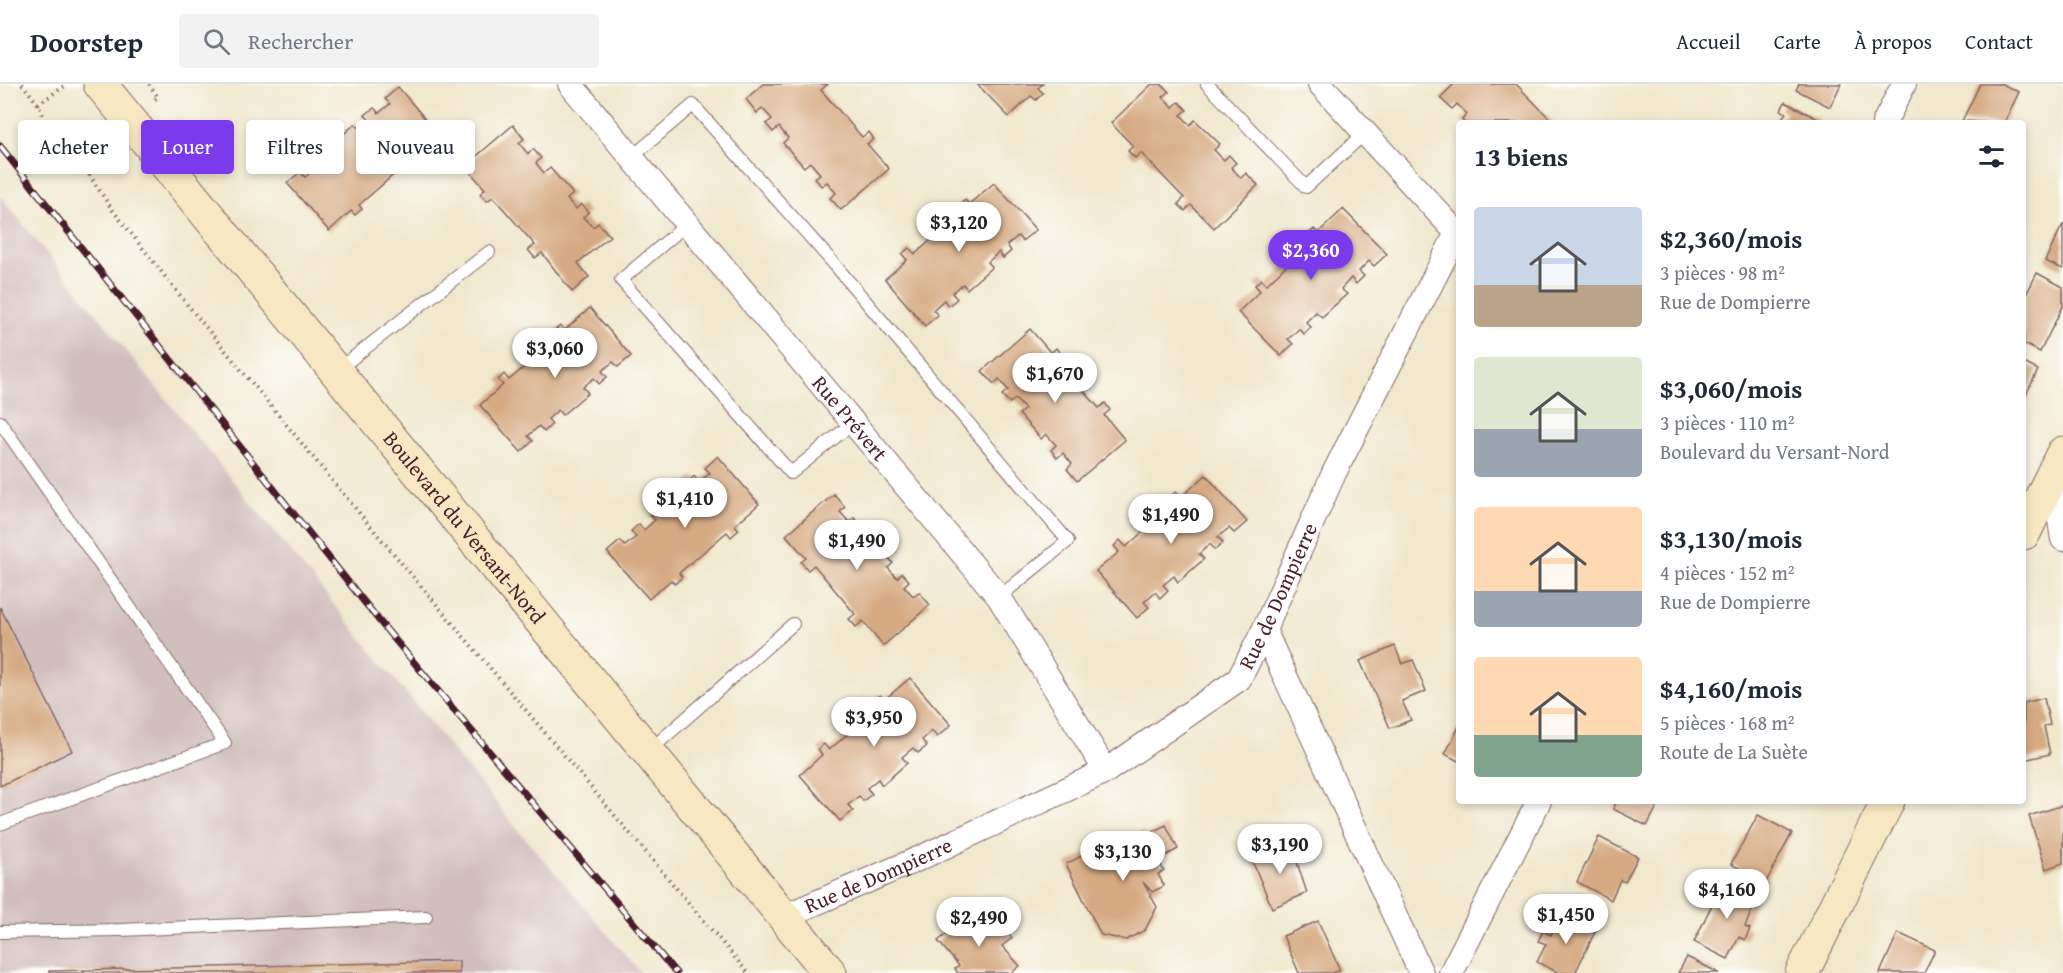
<!DOCTYPE html>
<html lang="fr">
<head>
<meta charset="utf-8">
<style>
	:root { --surface:#fff; --page:#f2f2f3; --text:#1f2937; --muted:#747a83; --line:#e0e1e3; --accent:#7c3aed }
	body { margin:0; font-family:"Gentium Book Plus",serif; background:var(--page); color:var(--text); height:100vh; display:flex; flex-direction:column; font-size:22px; white-space:nowrap }
	* { box-sizing:border-box; margin:0 }
	p { font-size:20px; color:var(--muted) }
	.icon { flex:none; width:33px; height:33px; fill:none; stroke:currentColor; stroke-width:2; stroke-linecap:round; stroke-linejoin:round }
	.map { position:relative; flex:1; overflow:hidden }
	.side { position:absolute; left:1456px; top:36px; width:570px; height:684px; display:flex; flex-direction:column; background:var(--surface); border-radius:6px; box-shadow:0 3px 9px #0003 }
	.side>* { flex:none }
	.guide { position:absolute; left:18px; top:36px; width:570px; height:54px; display:flex; gap:12px }
	.price { position:absolute; translate:-50% -51px; padding:0 14px; border-radius:21px; background:#fff; color:#222; font-size:20px; line-height:39px; filter:drop-shadow(0 2px 3px #0008) }
	.price::after { content:''; position:absolute; left:50%; top:36px; width:18px; height:14px; margin-left:-9px; background:inherit; clip-path:polygon(0 0,100% 0,50% 100%) }
	.price.current { background:var(--accent); color:#fff }
	ul { padding:0; list-style:none }
	li { display:flex; align-items:center; gap:18px; height:150px; padding:0 18px }
	li span { display:grid; place-items:center; flex:none; width:168px; height:120px; border-radius:6px; color:#555 }
	li>.icon { margin-inline-start:auto }
	span .icon { width:72px; height:72px; fill:#fffc; stroke-width:1 }
	li b { font-size:26px }
	h2 { display:flex; justify-content:space-between; align-items:center; height:72px; padding:0 18px; font-size:26px }
	.tag { padding:0 21px; border-radius:6px; background:var(--surface); box-shadow:0 3px 9px #0003; font-size:21px; line-height:54px }
	.tag.current { background:var(--accent); color:#fff }
	header { display:flex; align-items:center; gap:36px; box-sizing:border-box; height:84px; padding:0 30px; background:var(--surface); border-bottom:2px solid var(--line) }
	header strong { font-size:28px }
	nav { display:flex; gap:33px; margin-inline-start:auto; font-size:21px }
	.search { width:420px; height:54px; background:var(--page); display:flex; align-items:center; gap:15px; box-sizing:border-box; padding:0 21px; border-radius:6px; color:var(--muted); font-size:22px }
	.map>svg:first-child { display:block }
</style>
</head>
<body>
<header>
<strong>Doorstep</strong>
<div class="search"><svg class="icon" aria-label="search" viewBox="0 0 24 24"><circle cx="10" cy="10" r="6"/><path d="M15 15l6 6"/></svg>Rechercher</div>
<nav><a>Accueil</a><a>Carte</a><a>À propos</a><a>Contact</a></nav>
</header>
<div class="map">
<svg width="2063" height="889" viewBox="0 0 2063 889">
	<rect width="100%" height="100%" fill="#fdfcf7"/>
	<filter id="ink" filterUnits="userSpaceOnUse"><feTurbulence type="fractalNoise" baseFrequency=".0167" numOctaves="2"/><feDisplacementMap in="SourceGraphic" scale="12" xChannelSelector="R" yChannelSelector="G"/><feConvolveMatrix kernelMatrix="1 2 1 2 8 2 1 2 1" color-interpolation-filters="sRGB"/></filter>
	<filter id="wash" filterUnits="userSpaceOnUse"><feTurbulence type="fractalNoise" baseFrequency=".008" numOctaves="4" result="noise"/><feDisplacementMap in="SourceGraphic" scale="24" xChannelSelector="R" yChannelSelector="G"/><feGaussianBlur stdDeviation="1.35" result="paint"/><feColorMatrix in="noise" values="0 0 0 0 0 0 0 0 0 0 0 0 0 0 0 0 0 1.4 0 .05"/><feComposite in="paint" operator="in"/></filter>
	<g filter="url(#wash)">
		<rect width="100%" height="100%" fill="#f0e8cd"/>
		<!-- industrial -->
		<path fill="#d1bfbe" d="M0 112 518 746 641 889H0Z"/>
		<g id="blocks">
			<!-- building -->
			<g fill="#d6aa83">
				<path d="M763 0H828L821 6 862 53 869 48 874 55 867 60 889 85 841 126 830 114 836 109 827 98 821 102 815 94 820 90 810 78 804 83 783 59 788 54 779 43 773 48 766 40 772 35 762 24 757 29 746 15Z"/>
				<path d="M977 0H1043L1038 4 1043 9 1036 16 1031 12 1009 33Z"/>
				<path d="M1152 0H1161L1169 8 1163 13 1173 23 1179 18 1187 26 1181 31 1190 41 1195 36 1220 60 1214 66 1224 76 1229 71 1236 79 1231 83 1241 94 1246 89 1258 101 1214 144 1191 121 1185 127 1178 120 1184 114 1141 69 1135 74 1128 67 1133 62 1111 39Z"/>
				<path d="M1454 0H1516L1554 39H1465L1462 36 1467 30 1457 20 1452 25 1440 14Z"/>
				<path d="M1799 0H1841L1830 23 1796 6Z"/>
				<path d="M1980 0H2002L2019 8 2004 39 1962 37Z"/>
				<path d="M398 3 439 51 415 72 419 77 411 84 407 79 359 121 362 125 355 131 351 127 329 147 287 99 300 88 305 93 316 84 311 78 319 71 324 77 335 67 330 62 355 40 361 45 370 37 365 31 374 24 379 29 390 20 385 15Z"/>
				<path d="M1785 18 1820 36 1818 39H1778L1786 29 1781 26Z"/>
				<path d="M513 41 524 55 519 59 528 70 533 65 541 74 536 79 544 89 550 84 573 110 567 115 576 125 581 120 589 128 583 133 593 143 598 139 610 152 578 179 589 193 572 208 542 169 535 174 528 166 535 161 493 113 487 117 480 110 485 105 465 82Z"/>
				<path d="M994 99 1036 146 1022 157 1018 152 1007 161 1011 167 1003 174 999 168 988 178 992 183 967 205 963 200 952 209 957 215 948 222 944 216 933 226 938 231 925 242 885 195 907 176 902 170 909 164 915 170 963 128 958 122 965 116 969 120Z"/>
				<path d="M1343 125 1387 170 1374 182 1369 177 1359 187 1364 192 1356 200 1351 194 1341 205 1347 210 1322 233 1316 228 1306 238 1311 243 1304 250 1299 245 1288 255 1293 260 1281 272 1238 228 1260 207 1255 201 1261 195 1266 201 1313 156 1308 151 1314 145 1318 149Z"/>
				<path d="M2063 140V185L2045 177Z"/>
				<path d="M2037 189 2063 203V222L2040 268 2024 260V215Z"/>
				<path d="M590 224 631 272 618 283 613 278 602 287 607 293 599 300 594 294 583 303 588 309 562 331 558 326 548 335 552 340 544 348 539 342 528 352 533 357 521 368 480 321 503 301 498 296 504 290 509 296 559 254 553 248 560 242 565 246Z"/>
				<path d="M1030 245 1051 269 1056 264 1063 272 1057 277 1099 324 1105 319 1110 326 1104 331 1125 356 1077 397 1067 385 1072 380 1063 369 1057 374 1051 366 1056 361 1046 350 1041 355 1019 330 1025 325 1015 315 1010 319 1002 311 1008 306 999 295 994 300 982 287Z"/>
				<path d="M2024 279 2038 286 2024 315Z"/>
				<path d="M718 372 759 420 735 441 739 446 731 453 727 448 679 489 682 493 675 500 671 496 649 515 607 468 620 457 625 462 636 453 631 447 639 440 644 446 655 436 650 431 676 409 681 414 690 406 686 400 694 392 699 398 710 389 705 384Z"/>
				<path d="M1206 391 1247 438 1234 449 1229 444 1218 453 1223 459 1215 466 1210 460 1199 470 1204 475 1178 498 1174 492 1163 501 1168 506 1160 514 1155 508 1144 518 1149 523 1137 534 1096 487 1119 468 1114 462 1120 456 1126 463 1174 420 1169 414 1176 408 1181 413Z"/>
				<path d="M834 410 845 423 840 428 849 438 854 434 862 442 856 447 865 457 870 452 893 479 888 484 897 494 902 489 909 497 904 502 913 512 919 508 930 521 883 562 863 537 856 543 849 535 855 530 814 481 808 486 801 478 806 474 786 451Z"/>
				<path d="M0 523 72 667 0 702Z"/>
				<path d="M1395 562 1402 580 1413 576 1426 607 1402 617 1411 636 1390 644 1360 577Z"/>
				<path d="M910 594 951 641 937 653 932 647 922 656 927 662 918 669 913 664 902 673 907 679 882 701 878 695 867 704 872 710 863 717 859 712 848 721 853 727 840 737 800 691 822 671 818 665 824 660 829 666 878 624 872 617 880 611 884 616Z"/>
				<path d="M2044 614 2050 641 2044 642 2050 670 2024 676V619Z"/>
				<path d="M1460 641V678L1445 670Z"/>
				<path d="M1617 717H1660L1647 742 1613 725Z"/>
				<path d="M2063 721V779L2046 785 2029 732Z"/>
				<path d="M1758 731 1792 749 1766 798 1731 780Z"/>
				<path d="M1166 741 1178 765 1158 776 1164 787 1158 790 1164 802 1152 808 1143 798 1157 823 1145 846 1126 856 1101 851 1066 780 1085 770 1088 775 1143 747 1145 751Z"/>
				<path d="M1599 753 1638 773 1625 798 1620 796 1611 816 1577 798Z"/>
				<path d="M1290 757 1307 809 1272 824 1251 774Z"/>
				<path d="M1727 796 1758 811 1745 843 1750 845 1745 856 1739 853 1728 875 1694 858 1718 808 1720 809Z"/>
				<path d="M973 828 991 849 1001 841 1012 854 1002 862 1020 882 1011 889H958L955 885 959 882 938 857Z"/>
				<path d="M1561 830 1596 846 1575 889H1559L1537 878 1546 860 1538 857 1543 847 1551 851Z"/>
				<path d="M1318 837 1340 886 1333 889H1299L1283 852Z"/>
				<path d="M1898 849 1935 866 1924 889H1880Z"/>
				<path d="M1687 873 1719 889H1678Z"/>
				<path d="M459 877V889H49V887Z"/>
			</g>
		</g>
	</g>
	<g filter="url(#ink)">
		<use href="#blocks" fill-opacity="0" stroke="#846564" stroke-width="1.5"/>
		<g fill="none" stroke-linecap="round" stroke-linejoin="round">
			<defs>
				<g id="lane">
					<path d="M1207 0 1306 103 1365 49"/>
					<path d="M632 73 693 21 835 181 1068 457 999 513"/>
					<path d="M687 140 621 196 791 389 854 338"/>
					<path d="M336 287 489 168"/>
					<path d="M0 338 225 659 0 740"/>
					<path d="M649 667 793 540"/>
					<path d="M0 848 120 846 426 833"/>
				</g>
				<g id="street">
					<path id="s1" d="M570 0 999 513 1106 687"/>
					<path d="M1884 39 1904 0"/>
					<path d="M2053 392 2063 455"/>
					<path d="M1264 546 1421 889"/>
					<path id="s2" d="M783 833 918 775 1106 687 1239 595 1264 546 1334 389 1457 149 1320 0"/>
					<path d="M1451 889 1539 717"/>
				</g>
				<g id="secondary">
					<path id="s3" d="M100 0 830 889"/>
					<path d="M2024 449 2063 369"/>
					<path d="M1802 889 1888 717"/>
				</g>
			</defs>
			<!-- lane casing -->
			<use href="#lane" stroke="#846564" stroke-width="14"/>
			<!-- street casing -->
			<use href="#street" stroke="#846564" stroke-width="26"/>
			<!-- secondary casing -->
			<use href="#secondary" stroke="#846564" stroke-width="35"/>
			<!-- path -->
			<g stroke="#846564" stroke-width="4" stroke-dasharray="1.5 4.5" stroke-linecap="butt">
				<path d="M22 0 38 20 46 38 58 55 76 71 111 124 186 219 360 430 748 889"/>
				<path d="M149 0 158 13 153 17"/>
				<path d="M38 20 68 0"/>
				<path d="M76 71 102 52"/>
			</g>
			<!-- lane -->
			<use href="#lane" stroke="#fff" stroke-width="12"/>
			<!-- street -->
			<use href="#street" stroke="#fff" stroke-width="24"/>
			<!-- secondary -->
			<use href="#secondary" stroke="#f7e8c3" stroke-width="33"/>
			<defs>
				<path id="rail" d="M0 62 385 544 676 889"/>
			</defs>
			<!-- rail casing -->
			<use href="#rail" stroke="#4a1f2b" stroke-width="7"/>
			<!-- rail -->
			<use href="#rail" stroke="#fdfcf7" stroke-width="4.5" stroke-dasharray="14" stroke-linecap="butt"/>
		</g>
	</g>
	<g text-anchor="middle" stroke-width="6" stroke-linejoin="round" paint-order="stroke">
		<!-- street labels -->
		<g font-size="21" fill="#4a1f2b" stroke="#fdfcf7">
			<text dy="7" stroke="none"><textPath href="#s1" startOffset="436">Rue Prévert</textPath></text>
			<text dy="7" stroke="none"><textPath href="#s3" startOffset="574">Boulevard du Versant-Nord</textPath></text>
			<text dy="7" stroke="none"><textPath href="#s2" startOffset="608">Rue de Dompierre</textPath></text>
			<text dy="7" stroke="none"><textPath href="#s2" startOffset="104">Rue de Dompierre</textPath></text>
		</g>
	</g>
</svg>
<b class="price" style="left:959px;top:169px">$3,120</b>
<b class="price current" style="left:1311px;top:197px">$2,360</b>
<b class="price" style="left:555px;top:295px">$3,060</b>
<b class="price" style="left:1055px;top:320px">$1,670</b>
<b class="price" style="left:685px;top:445px">$1,410</b>
<b class="price" style="left:1171px;top:461px">$1,490</b>
<b class="price" style="left:857px;top:487px">$1,490</b>
<b class="price" style="left:874px;top:664px">$3,950</b>
<b class="price" style="left:1280px;top:791px">$3,190</b>
<b class="price" style="left:1123px;top:798px">$3,130</b>
<b class="price" style="left:1727px;top:836px">$4,160</b>
<b class="price" style="left:1566px;top:861px">$1,450</b>
<b class="price" style="left:979px;top:864px">$2,490</b>
<div class="guide">
<a class="tag">Acheter</a>
<a class="tag current">Louer</a>
<a class="tag">Filtres</a>
<a class="tag">Nouveau</a>
</div>
<section class="side">
<h2>13 biens<svg class="icon" aria-label="filters" viewBox="0 0 24 24"><path d="M4 7h16M4 17h16"/><circle cx="9" cy="7" r="2"/><circle cx="15" cy="17" r="2"/></svg></h2>
<ul>
<li><span style="background:linear-gradient(#c9d6e8 65%,#b9a48a 0)"><svg class="icon" aria-label="home" viewBox="0 0 24 24"><path d="M3 11l9-7 9 7M6 9v11h12V9"/></svg></span><div><b>$2,360/mois</b><p>3 pièces · 98 m²</p><p>Rue de Dompierre</p></div></li>
<li><span style="background:linear-gradient(#dfe7d0 60%,#9aa5b1 0)"><svg class="icon" aria-label="home" viewBox="0 0 24 24"><path d="M3 11l9-7 9 7M6 9v11h12V9"/></svg></span><div><b>$3,060/mois</b><p>3 pièces · 110 m²</p><p>Boulevard du Versant-Nord</p></div></li>
<li><span style="background:linear-gradient(#ffd9b3 70%,#9aa5b1 0)"><svg class="icon" aria-label="home" viewBox="0 0 24 24"><path d="M3 11l9-7 9 7M6 9v11h12V9"/></svg></span><div><b>$3,130/mois</b><p>4 pièces · 152 m²</p><p>Rue de Dompierre</p></div></li>
<li><span style="background:linear-gradient(#ffd9b3 65%,#7fa58c 0)"><svg class="icon" aria-label="home" viewBox="0 0 24 24"><path d="M3 11l9-7 9 7M6 9v11h12V9"/></svg></span><div><b>$4,160/mois</b><p>5 pièces · 168 m²</p><p>Route de La Suète</p></div></li>
</ul>
</section>
</div>
</body>
</html>
